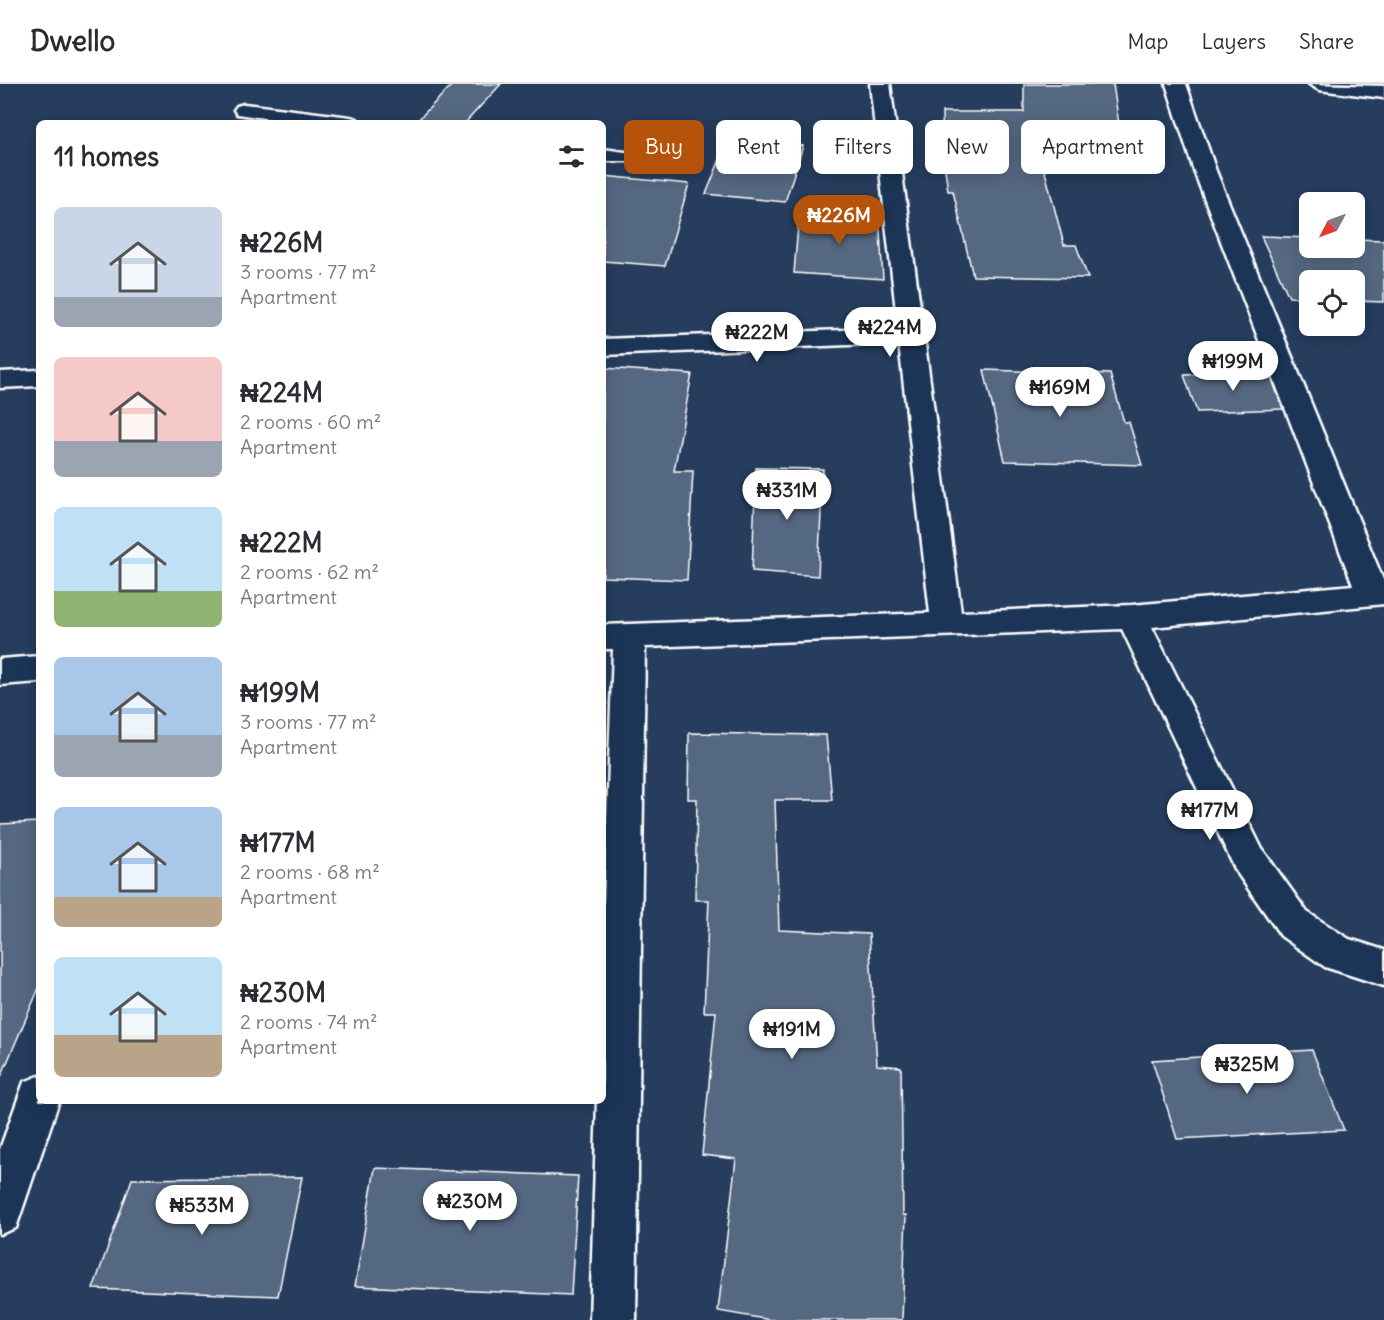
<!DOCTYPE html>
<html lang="en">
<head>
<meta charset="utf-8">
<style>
	:root { --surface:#fff; --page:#f7f7f7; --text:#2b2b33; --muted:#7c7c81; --line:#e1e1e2; --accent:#b45309 }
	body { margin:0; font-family:Delius,sans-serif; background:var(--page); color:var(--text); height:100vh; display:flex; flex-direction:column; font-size:22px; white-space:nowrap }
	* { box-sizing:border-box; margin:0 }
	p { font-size:20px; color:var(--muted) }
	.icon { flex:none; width:33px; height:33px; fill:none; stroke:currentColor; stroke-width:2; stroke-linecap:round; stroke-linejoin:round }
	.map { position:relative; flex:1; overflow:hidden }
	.panel { position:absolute; left:36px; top:36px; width:570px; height:984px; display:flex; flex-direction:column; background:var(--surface); border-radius:9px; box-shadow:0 3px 15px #0003 }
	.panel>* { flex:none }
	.banner { position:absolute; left:624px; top:36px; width:570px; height:54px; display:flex; gap:12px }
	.needle { width:39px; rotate:229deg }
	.fabs { position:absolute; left:1299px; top:108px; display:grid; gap:12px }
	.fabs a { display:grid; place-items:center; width:66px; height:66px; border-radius:9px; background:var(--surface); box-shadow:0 3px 15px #0003; font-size:30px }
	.price { position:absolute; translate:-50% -51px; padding:0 14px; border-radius:21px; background:#fff; color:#222; font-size:20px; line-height:39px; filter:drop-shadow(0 2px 3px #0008) }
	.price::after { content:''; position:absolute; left:50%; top:36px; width:18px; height:14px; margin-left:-9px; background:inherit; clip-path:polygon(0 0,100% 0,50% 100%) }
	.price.active { background:var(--accent); color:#fff }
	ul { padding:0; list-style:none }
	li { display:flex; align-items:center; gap:18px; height:150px; padding:0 18px }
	li span { display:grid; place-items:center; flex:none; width:168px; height:120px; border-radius:9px; color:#555 }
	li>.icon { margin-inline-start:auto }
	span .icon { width:72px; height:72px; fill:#fffc; stroke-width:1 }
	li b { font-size:26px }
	h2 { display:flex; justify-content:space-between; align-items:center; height:72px; padding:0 18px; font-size:26px }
	.chip { padding:0 21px; border-radius:9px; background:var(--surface); box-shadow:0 3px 15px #0003; font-size:21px; line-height:54px }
	.chip.active { background:var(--accent); color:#fff }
	header { display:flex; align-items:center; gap:36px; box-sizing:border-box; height:84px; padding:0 30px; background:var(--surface); border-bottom:2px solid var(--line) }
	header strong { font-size:28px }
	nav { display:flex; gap:33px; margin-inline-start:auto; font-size:21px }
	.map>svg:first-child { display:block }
</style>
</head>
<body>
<header>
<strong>Dwello</strong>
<nav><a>Map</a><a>Layers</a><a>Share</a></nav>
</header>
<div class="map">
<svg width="1384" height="1236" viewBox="0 0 1384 1236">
	<rect width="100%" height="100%" fill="#263d5e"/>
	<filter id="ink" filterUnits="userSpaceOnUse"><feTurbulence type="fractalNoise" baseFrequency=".0167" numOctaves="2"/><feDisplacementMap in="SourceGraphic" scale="12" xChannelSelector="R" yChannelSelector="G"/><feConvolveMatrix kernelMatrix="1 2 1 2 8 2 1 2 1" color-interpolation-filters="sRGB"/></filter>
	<g filter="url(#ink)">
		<!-- building -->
		<g fill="#556781" stroke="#fff" stroke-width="1.5">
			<path d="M453 0H501L465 39H415Z"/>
			<path d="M1024 0H1113L1125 81 1043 80 1064 161H1076L1088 194 973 192 953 107H948L943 71 942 28H1024Z"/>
			<path d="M729 53 803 62 785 118 706 110Z"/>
			<path d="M603 92 689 100 665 182 603 177Z"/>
			<path d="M799 130 879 133 883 195 794 189Z"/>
			<path d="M1261 152 1310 154V164H1354V155L1384 156V218L1354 217V196H1310V214L1289 213Z"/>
			<path d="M603 284 692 290 674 387H693L687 496 603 493Z"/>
			<path d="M984 286 1110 290 1124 338H1129L1142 381 1005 377Z"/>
			<path d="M1269 287 1283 325 1197 328 1184 291Z"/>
			<path d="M756 384 823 385 818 492 752 487Z"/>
			<path d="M689 649 826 651 832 716H775L779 846 869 850 877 981 901 983 903 1131H906L902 1236H771L718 1227 736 1075 702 1071 716 928H704L709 816H695L697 715H688Z"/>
			<path d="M39 738V904L0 995V740Z"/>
			<path d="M1312 966 1344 1046 1177 1055 1152 976Z"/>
			<path d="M375 1084 578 1092 571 1211 355 1202Z"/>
			<path d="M302 1093 278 1212 93 1205 132 1095Z"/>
		</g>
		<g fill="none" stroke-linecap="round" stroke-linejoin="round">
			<defs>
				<g id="minor">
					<path d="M870 0H890L961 528 1132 521 1353 501 1194 87 1166 0H1186L1216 87 1384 498V520L1152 543 1262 765 1307 828 1349 855 1384 866V902L1325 883 1281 852 1236 787 1122 545 645 563 636 1236H590L597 1017H603V848L613 565H603V541L930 529 899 259 603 271V255L898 244Z"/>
					<path d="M1309 0 1384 2V14L1319 6Z"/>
					<path d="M244 20 350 33 357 35 360 39H301L237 30 234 26 237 22Z"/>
					<path d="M603 65 632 69 635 73 632 77H603Z"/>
					<path d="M39 286V302L0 304V288Z"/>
					<path d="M39 572V598L0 601V575Z"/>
					<path d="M39 992V1017H59L16 1144 0 1150V1065L24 998Z"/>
				</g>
			</defs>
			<!-- minor casing -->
			<use href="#minor" stroke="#fff" stroke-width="5"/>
			<!-- minor -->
			<use href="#minor" fill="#1d3557" fill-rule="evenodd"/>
		</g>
	</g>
</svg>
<div class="fabs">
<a><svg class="needle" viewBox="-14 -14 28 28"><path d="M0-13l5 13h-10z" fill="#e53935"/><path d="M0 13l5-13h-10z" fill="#7c7c81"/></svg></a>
<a><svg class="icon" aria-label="locate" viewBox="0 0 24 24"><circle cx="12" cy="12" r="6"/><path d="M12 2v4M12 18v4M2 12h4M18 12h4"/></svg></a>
</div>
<b class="price active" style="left:839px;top:162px">₦226M</b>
<b class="price" style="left:890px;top:274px">₦224M</b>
<b class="price" style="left:757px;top:279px">₦222M</b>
<b class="price" style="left:1233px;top:308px">₦199M</b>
<b class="price" style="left:1060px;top:334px">₦169M</b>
<b class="price" style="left:787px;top:437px">₦331M</b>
<b class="price" style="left:1210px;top:757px">₦177M</b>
<b class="price" style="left:792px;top:976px">₦191M</b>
<b class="price" style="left:1247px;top:1011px">₦325M</b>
<b class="price" style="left:470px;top:1148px">₦230M</b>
<b class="price" style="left:202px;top:1152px">₦533M</b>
<div class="banner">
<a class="chip active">Buy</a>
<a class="chip">Rent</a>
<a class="chip">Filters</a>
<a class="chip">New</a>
<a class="chip">Apartment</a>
</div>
<section class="panel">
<h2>11 homes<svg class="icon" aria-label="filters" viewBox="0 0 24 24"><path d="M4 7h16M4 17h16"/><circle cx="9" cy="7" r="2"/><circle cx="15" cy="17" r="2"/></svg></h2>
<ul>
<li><span style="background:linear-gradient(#c9d6e8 75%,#9aa5b1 0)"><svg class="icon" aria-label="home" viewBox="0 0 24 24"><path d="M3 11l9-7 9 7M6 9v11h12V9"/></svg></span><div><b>₦226M</b><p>3 rooms · 77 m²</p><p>Apartment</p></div></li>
<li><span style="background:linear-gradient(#f6c9c9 70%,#9aa5b1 0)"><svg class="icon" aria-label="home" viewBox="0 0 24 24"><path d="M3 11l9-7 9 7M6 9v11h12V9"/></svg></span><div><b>₦224M</b><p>2 rooms · 60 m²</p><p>Apartment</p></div></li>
<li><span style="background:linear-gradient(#bfe0f5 70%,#8fb573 0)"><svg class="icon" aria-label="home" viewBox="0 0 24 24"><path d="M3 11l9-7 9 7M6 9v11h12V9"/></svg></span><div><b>₦222M</b><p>2 rooms · 62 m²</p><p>Apartment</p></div></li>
<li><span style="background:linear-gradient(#a9c7e8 65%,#9aa5b1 0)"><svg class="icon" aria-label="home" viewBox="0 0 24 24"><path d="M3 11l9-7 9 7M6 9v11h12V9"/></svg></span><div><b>₦199M</b><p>3 rooms · 77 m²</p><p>Apartment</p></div></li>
<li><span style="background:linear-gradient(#a9c7e8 75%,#b9a48a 0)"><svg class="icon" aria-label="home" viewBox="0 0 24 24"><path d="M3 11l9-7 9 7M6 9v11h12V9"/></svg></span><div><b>₦177M</b><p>2 rooms · 68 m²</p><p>Apartment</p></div></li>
<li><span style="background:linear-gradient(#bfe0f5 65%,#b9a48a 0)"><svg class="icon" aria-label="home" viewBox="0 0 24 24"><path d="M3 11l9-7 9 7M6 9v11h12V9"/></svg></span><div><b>₦230M</b><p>2 rooms · 74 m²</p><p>Apartment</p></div></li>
</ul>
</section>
</div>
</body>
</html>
